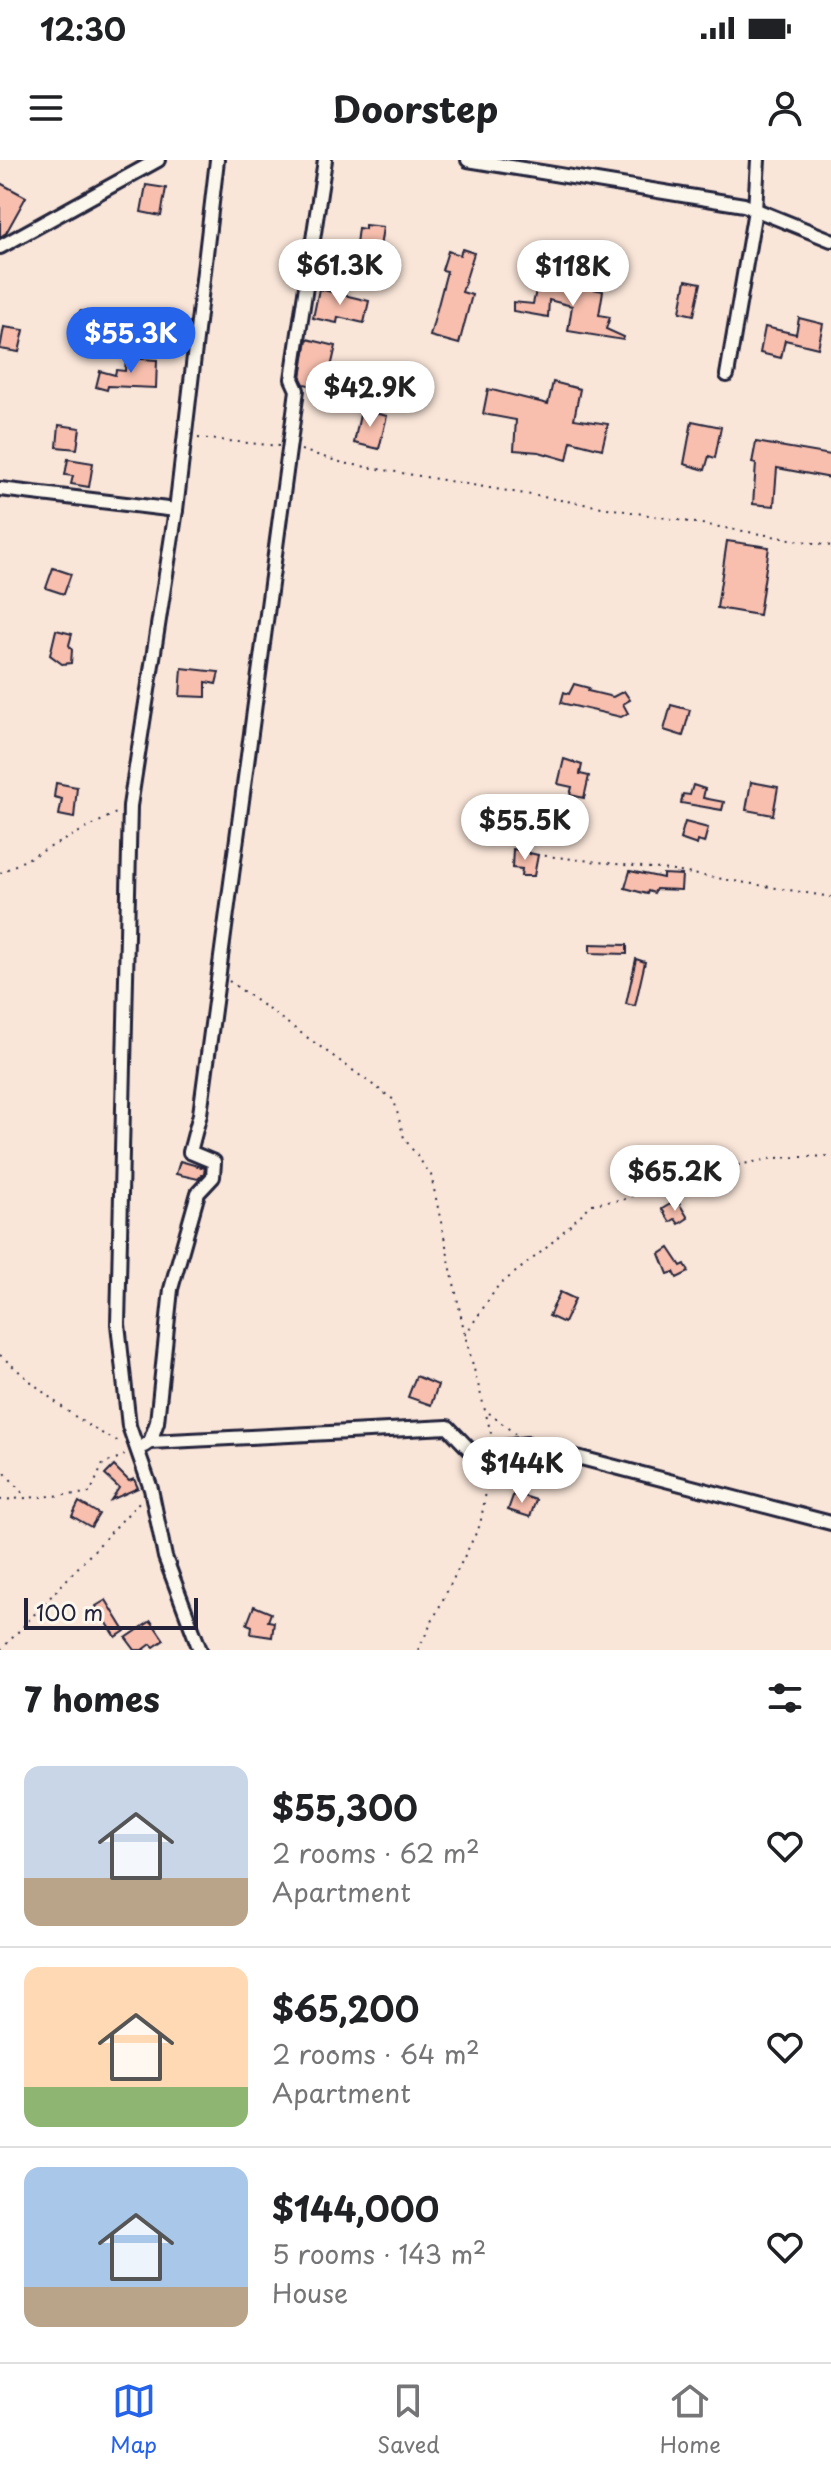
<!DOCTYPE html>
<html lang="en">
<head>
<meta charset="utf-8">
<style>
	:root { --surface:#fff; --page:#f2f2f2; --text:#202124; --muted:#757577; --line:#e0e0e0; --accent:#2563eb }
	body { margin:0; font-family:"Playpen Sans",sans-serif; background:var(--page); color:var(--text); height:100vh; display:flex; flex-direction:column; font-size:30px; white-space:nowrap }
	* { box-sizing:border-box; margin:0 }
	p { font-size:26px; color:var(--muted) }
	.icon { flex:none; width:44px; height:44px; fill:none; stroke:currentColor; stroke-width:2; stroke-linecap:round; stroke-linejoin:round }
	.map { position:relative; height:1490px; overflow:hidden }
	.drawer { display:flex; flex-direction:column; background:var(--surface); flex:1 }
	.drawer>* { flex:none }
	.scale { position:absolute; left:24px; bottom:20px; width:174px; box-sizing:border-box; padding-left:8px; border:4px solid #22223b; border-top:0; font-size:22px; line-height:28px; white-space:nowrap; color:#22223b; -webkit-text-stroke:6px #fbf7ec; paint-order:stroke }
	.price { position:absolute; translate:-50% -68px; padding:0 18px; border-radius:28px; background:#fff; color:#222; font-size:26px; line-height:52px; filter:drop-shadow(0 2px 4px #0008) }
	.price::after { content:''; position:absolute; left:50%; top:48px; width:24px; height:18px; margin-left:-12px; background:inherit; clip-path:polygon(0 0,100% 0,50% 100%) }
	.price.on { background:var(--accent); color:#fff }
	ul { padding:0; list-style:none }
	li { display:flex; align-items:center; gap:24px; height:200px; padding:0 24px }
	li+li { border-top:2px solid var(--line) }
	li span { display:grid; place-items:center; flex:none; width:224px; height:160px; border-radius:16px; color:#555 }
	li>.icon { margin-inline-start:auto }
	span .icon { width:96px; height:96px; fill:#fffc; stroke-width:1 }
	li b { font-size:34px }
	h2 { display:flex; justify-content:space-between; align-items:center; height:96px; padding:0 24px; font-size:34px }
	.status { display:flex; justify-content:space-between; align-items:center; height:56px; padding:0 40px; background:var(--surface); direction:ltr }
	.status svg { height:22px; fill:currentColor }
	header { display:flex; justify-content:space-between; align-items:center; height:104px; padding:0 24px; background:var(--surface); font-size:36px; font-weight:700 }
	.tab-bar { display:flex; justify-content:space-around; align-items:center; height:112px; border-top:2px solid var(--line); background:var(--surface); font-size:22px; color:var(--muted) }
	.tab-bar a { display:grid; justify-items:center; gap:4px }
	.tab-bar .on { color:var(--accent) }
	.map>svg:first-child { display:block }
</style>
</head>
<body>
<div class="status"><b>12:30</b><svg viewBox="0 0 49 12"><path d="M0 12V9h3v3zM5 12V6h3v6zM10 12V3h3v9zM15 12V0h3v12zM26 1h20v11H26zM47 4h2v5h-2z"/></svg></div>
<header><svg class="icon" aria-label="menu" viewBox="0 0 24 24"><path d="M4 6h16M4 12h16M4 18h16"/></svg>Doorstep<svg class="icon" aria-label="person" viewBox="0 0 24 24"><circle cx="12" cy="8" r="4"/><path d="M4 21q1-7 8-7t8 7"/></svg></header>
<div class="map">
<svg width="831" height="1490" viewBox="0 0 831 1490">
	<rect width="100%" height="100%" fill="#fae6d9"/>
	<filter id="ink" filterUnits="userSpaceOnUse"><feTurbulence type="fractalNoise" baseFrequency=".0125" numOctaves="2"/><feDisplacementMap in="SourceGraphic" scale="16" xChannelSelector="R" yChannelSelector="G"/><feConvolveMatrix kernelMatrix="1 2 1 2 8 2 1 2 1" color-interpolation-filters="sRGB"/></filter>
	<g filter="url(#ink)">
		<!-- building -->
		<g fill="#f8bfae" stroke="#22223b" stroke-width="2">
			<path d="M0 23 26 37 6 73 0 77Z"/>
			<path d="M146 25 166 28 161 56 141 52Z"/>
			<path d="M365 65 383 67 380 88 356 84 358 68 365 69Z"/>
			<path d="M462 89 474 93 462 132 472 135 459 184 430 176 447 111 442 110 448 91 460 95Z"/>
			<path d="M686 120 701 123 694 155 680 152Z"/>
			<path d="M559 122 603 131 599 155 610 157 606 169 624 177 623 180 568 171 572 146 568 145 549 140 548 157 513 151V142L533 144 537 126 557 130Z"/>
			<path d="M319 129 369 141 364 163 338 157 337 163 313 158Z"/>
			<path d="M80 151 94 153 92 166 100 168 98 178 88 176V180L71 177 73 162 79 163Z"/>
			<path d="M799 158 823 164 818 188 785 180 781 198 760 193 765 167 796 174Z"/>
			<path d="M4 167 24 170 19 192 0 189Z"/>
			<path d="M307 179 336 186 326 229 304 224 301 218Z"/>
			<path d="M126 198 157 200 156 228 108 226 107 230 96 227 100 211 115 215 116 210 125 211Z"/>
			<path d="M553 222 580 229 574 259 608 264 602 289 571 281 567 300 539 292 514 290 516 260 483 254 488 229 548 244Z"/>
			<path d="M361 250 387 256 379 289 354 283Z"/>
			<path d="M692 261 721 267 715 298 709 296 705 310 684 304Z"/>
			<path d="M59 265 80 268 77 289 57 287Z"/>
			<path d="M756 282 831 295V318L777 308 774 346 753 344 756 304 752 303Z"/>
			<path d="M68 299 93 303 89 327 71 324 73 316 65 315Z"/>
			<path d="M727 381 769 387 759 455 717 448Z"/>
			<path d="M53 408 71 414 64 434 46 428Z"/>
			<path d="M56 470 72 474 69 485 72 490 71 503 62 504 50 495Z"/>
			<path d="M182 508 219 512 216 524 206 522V537L180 536Z"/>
			<path d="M574 524 589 528 588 531 613 537 624 531 630 540 623 544 628 553 621 557 561 543 564 532 569 534Z"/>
			<path d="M671 545 690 550 683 576 664 570Z"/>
			<path d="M564 599 582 605 580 614 589 616 584 638 570 635 572 627 558 624Z"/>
			<path d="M751 622 778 627 773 655 746 650Z"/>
			<path d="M56 623 77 627 74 658 59 655 62 639 54 637Z"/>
			<path d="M693 625 705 629 703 638 724 642 722 650 681 643 683 634 690 635Z"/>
			<path d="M685 662 708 668 704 683 698 681 697 685 680 679Z"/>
			<path d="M513 689 538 695 534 716H521L522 709 512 708Z"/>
			<path d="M630 711 663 718V714L682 715 681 730 656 729 654 733 648 731 647 734 625 728Z"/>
			<path d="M590 784 627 785V794L590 793Z"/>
			<path d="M636 799 645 802 635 846 626 844Z"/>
			<path d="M180 1001 205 1008 204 1013 198 1019 176 1014Z"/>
			<path d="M677 1040 688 1058 679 1064 675 1059 670 1062 662 1049Z"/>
			<path d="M669 1088 681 1106 685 1104 689 1112 677 1118 674 1112 668 1114 660 1094Z"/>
			<path d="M560 1132 575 1139 564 1163 549 1156Z"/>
			<path d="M416 1216 438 1225 431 1245 408 1237Z"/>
			<path d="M114 1306 129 1321 134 1319 138 1328 111 1340 119 1328 105 1315Z"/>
			<path d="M514 1333 536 1340 530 1357 508 1350Z"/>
			<path d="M79 1342 99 1354 91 1367 72 1356Z"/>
			<path d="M106 1440 125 1471 116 1477 96 1446Z"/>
			<path d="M254 1446 271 1453 268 1461 274 1462 272 1477 251 1474 252 1466 247 1464Z"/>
			<path d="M151 1461 164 1480 154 1487 151 1484 143 1490H135L126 1478Z"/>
		</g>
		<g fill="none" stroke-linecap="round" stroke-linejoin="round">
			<defs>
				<g id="minor">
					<path d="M468 0 744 45 831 80"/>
					<path d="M0 87 158 0"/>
					<path d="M727 215 755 50 758 0"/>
					<path d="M0 329 176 350"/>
					<path d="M150 1282 157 1262 171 1129 198 1033 213 1017 214 1002 190 992 200 954 297 230 292 219 325 0"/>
					<path d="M144 1286 150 1282 448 1267 471 1291 527 1284 831 1363"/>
					<path d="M200 1490 165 1397 151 1329 129 1266 118 1164 130 646 176 350 217 0"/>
				</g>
			</defs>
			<!-- minor casing -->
			<use href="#minor" stroke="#22223b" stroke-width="18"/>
			<!-- path -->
			<g stroke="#22223b" stroke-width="2" stroke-dasharray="2 6" stroke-linecap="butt">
				<path d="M198 278 279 286"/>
				<path d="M301 290 343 303 831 386"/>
				<path d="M521 693 668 710 831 737"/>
				<path d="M0 713 116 653"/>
				<path d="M229 821 394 940 404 978 431 1015 465 1175 492 1277"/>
				<path d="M465 1175 498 1126 545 1089 592 1044 626 1039 667 1019 774 998 831 996"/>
				<path d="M0 1195C39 1228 75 1263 122 1283"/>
				<path d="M489 1253 515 1274"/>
				<path d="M0 1307 26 1337"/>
				<path d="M0 1340 90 1333 103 1304 125 1295"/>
				<path d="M1 1490 142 1339"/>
				<path d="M418 1490 480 1365 492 1299"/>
			</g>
			<!-- minor -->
			<use href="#minor" stroke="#fbf7ec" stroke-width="12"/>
		</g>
	</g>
</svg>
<div class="scale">100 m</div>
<b class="price" style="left:340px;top:147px">$61.3K</b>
<b class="price" style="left:573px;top:148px">$118K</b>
<b class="price on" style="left:131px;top:215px">$55.3K</b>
<b class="price" style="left:370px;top:269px">$42.9K</b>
<b class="price" style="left:525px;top:702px">$55.5K</b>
<b class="price" style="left:675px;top:1053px">$65.2K</b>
<b class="price" style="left:522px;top:1345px">$144K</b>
</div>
<section class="drawer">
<h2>7 homes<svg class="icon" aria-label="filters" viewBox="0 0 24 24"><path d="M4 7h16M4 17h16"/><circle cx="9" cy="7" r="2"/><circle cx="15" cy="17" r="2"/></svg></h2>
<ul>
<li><span style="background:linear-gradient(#c9d6e8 70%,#b9a48a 0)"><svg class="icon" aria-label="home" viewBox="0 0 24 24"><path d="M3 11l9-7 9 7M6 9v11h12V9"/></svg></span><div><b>$55,300</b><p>2 rooms · 62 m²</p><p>Apartment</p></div><svg class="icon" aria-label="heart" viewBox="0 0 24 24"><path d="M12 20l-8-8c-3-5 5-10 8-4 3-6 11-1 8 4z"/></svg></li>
<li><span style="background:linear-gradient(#ffd9b3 75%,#8fb573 0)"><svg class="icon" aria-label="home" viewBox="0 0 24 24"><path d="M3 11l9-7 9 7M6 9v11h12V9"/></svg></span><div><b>$65,200</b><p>2 rooms · 64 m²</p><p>Apartment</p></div><svg class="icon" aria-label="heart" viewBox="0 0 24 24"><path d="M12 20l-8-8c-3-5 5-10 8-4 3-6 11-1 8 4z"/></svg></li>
<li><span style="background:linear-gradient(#a9c7e8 75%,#b9a48a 0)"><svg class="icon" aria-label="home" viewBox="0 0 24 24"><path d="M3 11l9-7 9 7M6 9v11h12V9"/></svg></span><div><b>$144,000</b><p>5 rooms · 143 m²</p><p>House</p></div><svg class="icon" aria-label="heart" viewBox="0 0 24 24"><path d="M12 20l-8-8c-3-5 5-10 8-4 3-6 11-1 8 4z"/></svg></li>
</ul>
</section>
<nav class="tab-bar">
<a class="on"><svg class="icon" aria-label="map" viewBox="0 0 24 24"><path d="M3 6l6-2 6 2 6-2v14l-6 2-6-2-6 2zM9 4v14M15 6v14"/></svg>Map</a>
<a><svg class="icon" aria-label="saved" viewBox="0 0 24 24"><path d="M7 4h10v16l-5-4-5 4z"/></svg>Saved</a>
<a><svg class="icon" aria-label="home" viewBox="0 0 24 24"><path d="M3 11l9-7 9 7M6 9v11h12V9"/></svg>Home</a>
</nav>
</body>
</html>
